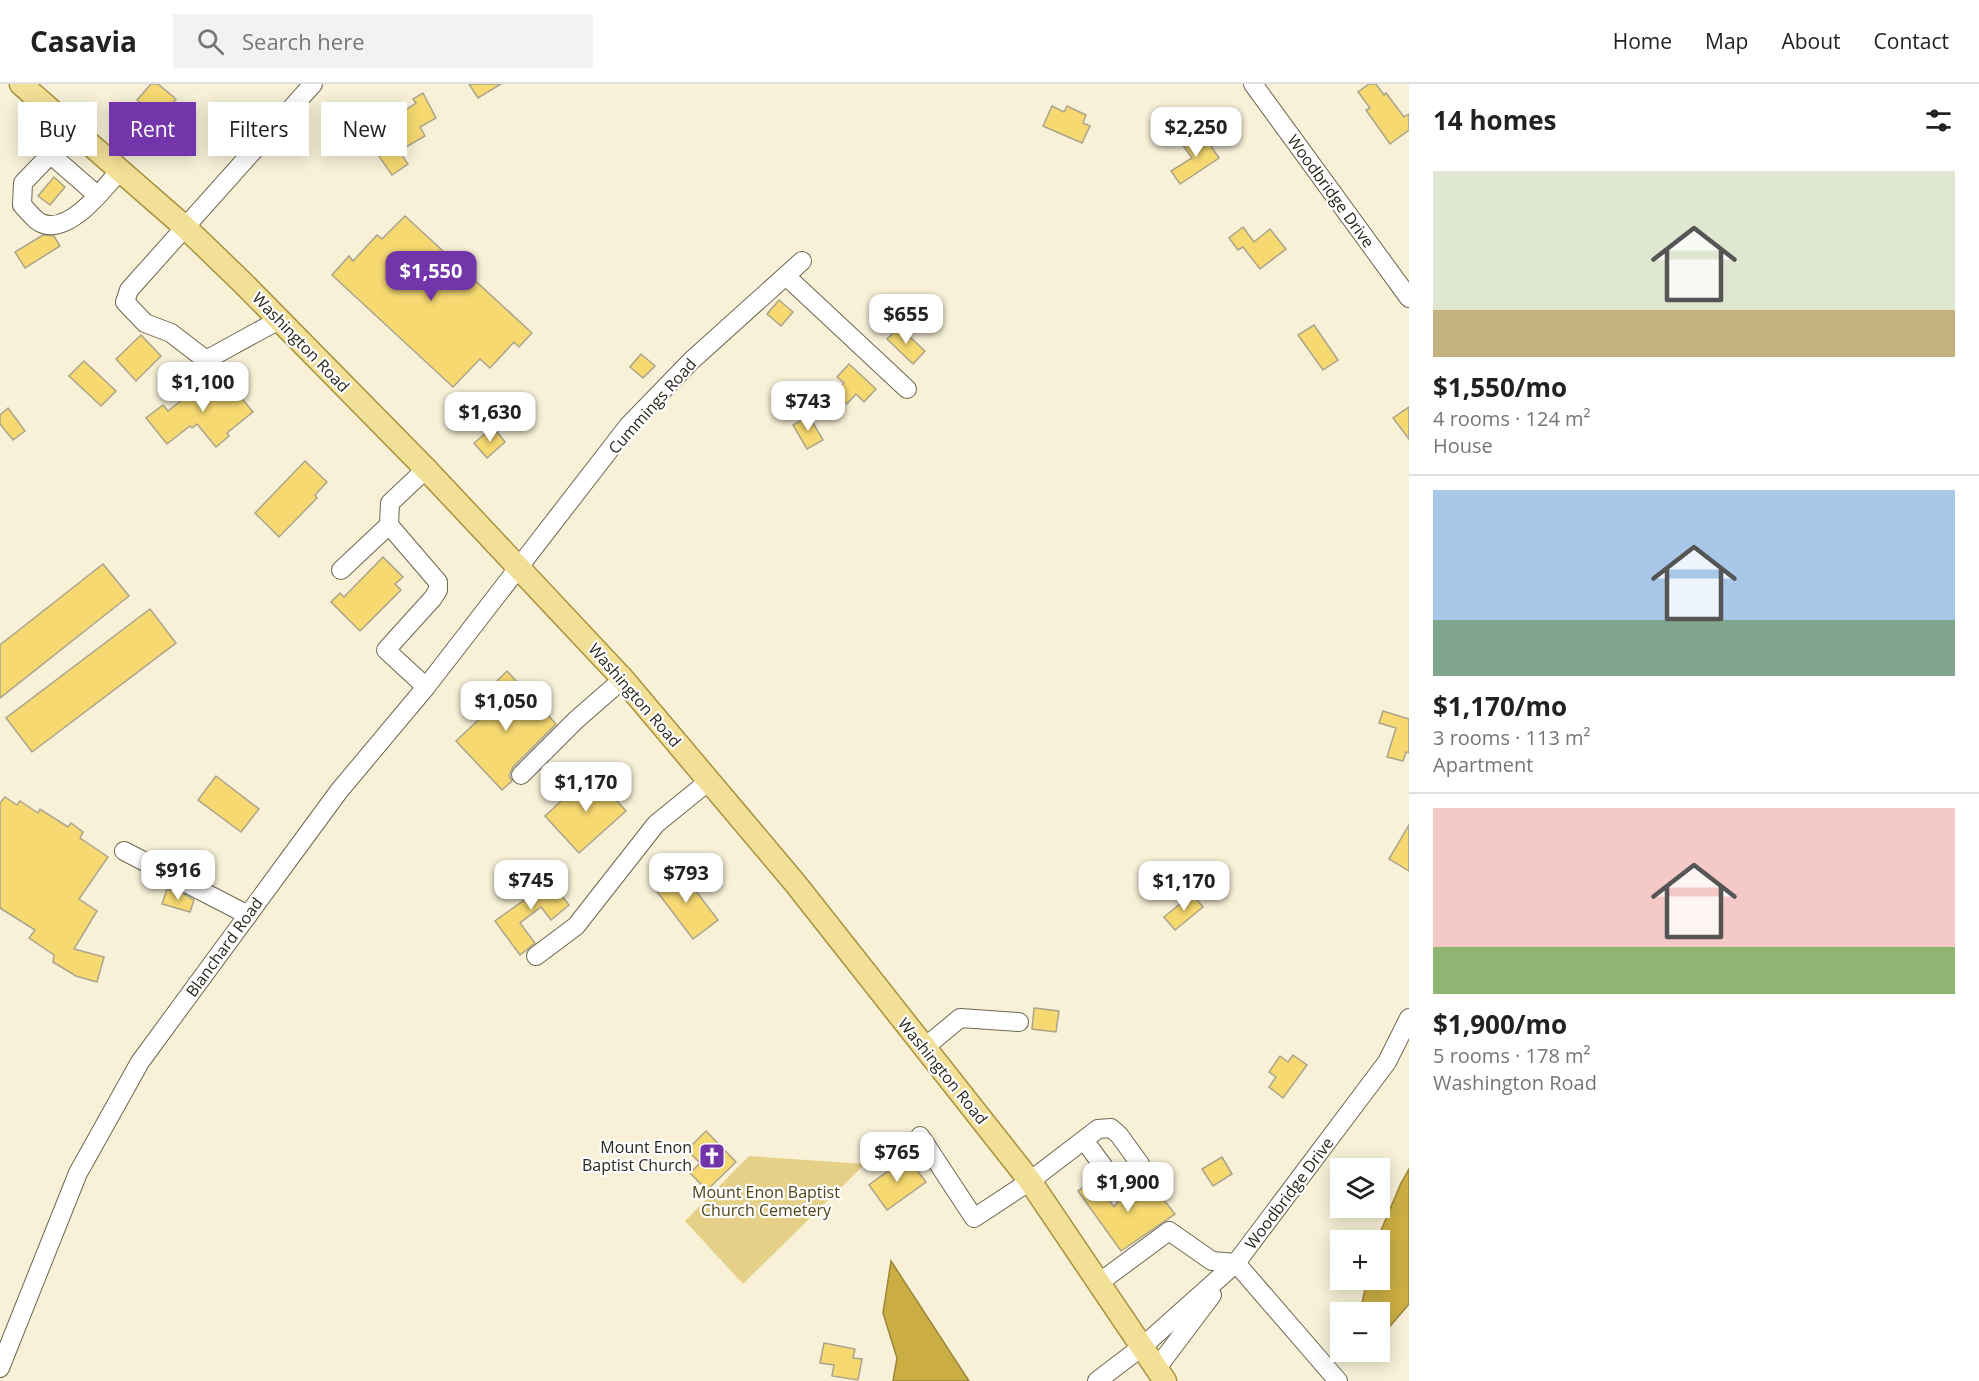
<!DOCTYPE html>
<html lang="en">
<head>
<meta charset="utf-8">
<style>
	:root { --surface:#fff; --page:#f2f2f2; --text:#222; --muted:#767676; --line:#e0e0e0; --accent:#7235aa }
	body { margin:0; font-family:"Open Sans",sans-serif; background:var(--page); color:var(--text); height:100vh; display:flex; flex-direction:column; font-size:22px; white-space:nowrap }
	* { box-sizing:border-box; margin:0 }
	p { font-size:20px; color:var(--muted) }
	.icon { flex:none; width:33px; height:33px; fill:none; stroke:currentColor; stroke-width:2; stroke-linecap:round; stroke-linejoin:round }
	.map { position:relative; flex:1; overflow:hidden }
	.panel { display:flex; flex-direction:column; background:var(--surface); width:570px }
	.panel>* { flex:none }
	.banner { position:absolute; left:18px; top:18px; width:570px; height:54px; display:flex; gap:12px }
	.controls { position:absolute; left:1330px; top:1074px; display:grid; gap:12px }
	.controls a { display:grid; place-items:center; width:60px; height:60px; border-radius:0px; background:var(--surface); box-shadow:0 3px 15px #0003; font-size:30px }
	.price { position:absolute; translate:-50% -51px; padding:0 14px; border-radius:12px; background:#fff; color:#222; font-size:20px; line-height:39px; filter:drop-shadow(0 2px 3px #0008) }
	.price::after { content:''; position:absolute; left:50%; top:36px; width:18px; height:14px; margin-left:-9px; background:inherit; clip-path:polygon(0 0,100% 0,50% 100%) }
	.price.selected { background:var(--accent); color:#fff }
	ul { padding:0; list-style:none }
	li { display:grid; align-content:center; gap:12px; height:318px; padding:0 24px }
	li+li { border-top:2px solid var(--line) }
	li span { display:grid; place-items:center; height:186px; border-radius:0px; color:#555 }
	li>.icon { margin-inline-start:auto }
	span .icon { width:108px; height:108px; fill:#fffc; stroke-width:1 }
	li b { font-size:26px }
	h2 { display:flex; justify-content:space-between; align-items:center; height:72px; padding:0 24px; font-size:26px }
	.tag { padding:0 21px; border-radius:0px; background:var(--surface); box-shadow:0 3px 15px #0003; font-size:21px; line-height:54px }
	.tag.selected { background:var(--accent); color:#fff }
	header { display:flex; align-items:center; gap:36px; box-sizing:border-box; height:84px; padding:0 30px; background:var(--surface); border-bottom:2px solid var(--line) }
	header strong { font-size:28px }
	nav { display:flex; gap:33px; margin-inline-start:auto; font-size:21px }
	.search { width:420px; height:54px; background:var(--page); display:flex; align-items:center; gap:15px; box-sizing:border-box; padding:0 21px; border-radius:0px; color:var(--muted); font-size:22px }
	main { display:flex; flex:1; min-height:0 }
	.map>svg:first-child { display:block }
</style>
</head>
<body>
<header>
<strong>Casavia</strong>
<div class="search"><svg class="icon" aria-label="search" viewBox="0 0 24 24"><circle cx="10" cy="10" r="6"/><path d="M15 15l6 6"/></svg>Search here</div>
<nav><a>Home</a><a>Map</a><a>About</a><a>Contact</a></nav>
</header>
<main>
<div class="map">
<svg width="1409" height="1297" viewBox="0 0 1409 1297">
	<rect width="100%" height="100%" fill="#f8f1d8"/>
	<!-- green -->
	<path fill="#e5d087" d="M749 1072 865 1080 743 1200 685 1137Z"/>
	<!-- water -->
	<g fill="#cbae43" stroke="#9b8638" stroke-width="1.5">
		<path d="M1409 1085V1220L1385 1248 1380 1249V1228H1360L1367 1196H1380V1156H1377L1401 1099Z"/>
		<path d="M891 1177 969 1297H893L897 1274 883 1229Z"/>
	</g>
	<!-- building -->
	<g fill="#f6d971" stroke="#aba48c" stroke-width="1.5">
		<path d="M151 0H158L176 15 160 35 137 16Z"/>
		<path d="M469 0H501L478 14Z"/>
		<path d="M1369 0H1376L1384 11 1386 9 1404 33 1409 30V46L1390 60 1366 26 1370 24 1358 8Z"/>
		<path d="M423 9 436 34 420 43 425 52 399 67 408 80 392 91 369 58 395 40 392 35 416 19 413 15Z"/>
		<path d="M1052 22 1064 28 1067 22 1086 31 1083 39 1090 42 1082 59 1043 42Z"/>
		<path d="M1201 47 1219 74 1180 100 1171 87 1192 74 1182 60Z"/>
		<path d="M54 93 65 103 50 121 38 112Z"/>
		<path d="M405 132 532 249 519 263 514 258 490 284 480 275 453 303 332 191 349 172 353 177 377 151 382 155Z"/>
		<path d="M1243 143 1254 158 1270 145 1286 165 1260 185 1243 163 1238 166 1229 154Z"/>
		<path d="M43 151 54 152 60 162 25 184 15 168Z"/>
		<path d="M779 216 793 228 781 242 767 230Z"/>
		<path d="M1314 241 1338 276 1323 286 1298 251Z"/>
		<path d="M899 243 925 267 913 280 887 255Z"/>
		<path d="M141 251 161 272 136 297 116 275Z"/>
		<path d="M641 270 655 282 643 294 630 283Z"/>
		<path d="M84 277 116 307 101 322 69 292Z"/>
		<path d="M849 280 876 305 864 318 856 310 847 320 835 309 844 299 837 293Z"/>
		<path d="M225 294 253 328 227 349 229 352 216 363 197 340 192 344 190 342 167 360 146 334 163 321 168 327 204 298 210 306Z"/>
		<path d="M1409 323V355L1393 334Z"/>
		<path d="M8 324 25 347 13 356 0 340V331Z"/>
		<path d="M809 332 823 356 807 365 793 341Z"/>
		<path d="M493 343 505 358 487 374 474 359Z"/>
		<path d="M305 377 327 398 315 411 317 414 279 453 255 429Z"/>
		<path d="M383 473 403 493 395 500 401 506 360 547 331 518 340 509 344 513Z"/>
		<path d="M103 480 129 512 0 614V561Z"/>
		<path d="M150 525 176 559 32 668 6 634Z"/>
		<path d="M507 587 556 640 513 683 509 692 512 697 502 706 456 657 505 611 494 600Z"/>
		<path d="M1383 627 1409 635V669L1406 668 1403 677 1387 673 1396 644 1379 639Z"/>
		<path d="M216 692 259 725 241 748 198 716Z"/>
		<path d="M588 692 598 702 603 698 618 714 616 716 626 727 579 769 545 732Z"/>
		<path d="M5 713 17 721 20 717 38 729 40 725 68 743 71 739 83 748 80 754 108 773 79 815 97 827 74 865 104 873 97 898 76 892 53 878 54 871 29 854 35 846 0 824V719Z"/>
		<path d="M1409 741V787L1389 775Z"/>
		<path d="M541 786 569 821 551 836 541 823 520 839 535 859 520 871 495 837 531 811 523 800Z"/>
		<path d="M680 786 718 836 693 855 655 805Z"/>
		<path d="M167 805 182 809 194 816 190 828 162 820Z"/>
		<path d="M1192 810 1203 823 1175 846 1164 833Z"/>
		<path d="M1034 924 1059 927 1056 948 1032 945Z"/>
		<path d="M1293 971 1307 981 1283 1014 1269 1003 1276 993 1269 988 1280 972 1288 978Z"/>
		<path d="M706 1047 736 1078 707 1106 690 1089 700 1079 687 1066Z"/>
		<path d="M907 1073 926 1098 887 1126 869 1101Z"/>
		<path d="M1222 1073 1232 1090 1213 1102 1202 1085Z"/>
		<path d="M1094 1096 1114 1123 1119 1116 1127 1114 1148 1096 1175 1130 1121 1167 1078 1107Z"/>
		<path d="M824 1259 855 1265 853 1274 862 1275 858 1296 832 1292 834 1281 820 1279Z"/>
	</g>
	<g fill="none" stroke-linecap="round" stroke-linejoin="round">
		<defs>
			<g id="minor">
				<path d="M1253 0 1409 214"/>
				<path d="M74 46 23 99 22 121C27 126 33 134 39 138 67 154 104 105 120 86"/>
				<path d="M50 70 97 111"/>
				<path d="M786 192 907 305"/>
				<path d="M279 236 206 276 171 249 145 239 125 218 129 206 313 0"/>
				<path d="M341 486 389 441"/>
				<path d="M426 603 386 566 433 514 438 506V498L389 441 390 419 426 385"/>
				<path d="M521 691 576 636 623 595"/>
				<path d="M124 767 248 831"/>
				<path d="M536 872 576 842 656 740 709 697"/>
				<path d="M924 964 960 934 1019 938"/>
				<path d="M920 1052 974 1134 1030 1097 1098 1045 1111 1044 1119 1051 1140 1080 1139 1090 1120 1105 1084 1056"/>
				<path d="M1236 1179 1338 1297"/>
				<path d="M1100 1198 1169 1147 1212 1177 1236 1179"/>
				<path d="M0 1284 78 1089 140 978 339 707 426 603 628 342 691 277 802 177"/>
				<path d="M1157 1284 1212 1211"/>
				<path d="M1097 1297 1143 1262 1236 1179 1387 978 1409 934"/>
			</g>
			<path id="major" d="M21 0 186 144 243 199 426 385 623 595 795 799 1030 1097 1165 1297"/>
		</defs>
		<!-- minor casing -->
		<use href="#minor" stroke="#6d6751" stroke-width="20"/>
		<!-- major casing -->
		<use href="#major" stroke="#a7923f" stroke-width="25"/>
		<!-- minor -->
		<use href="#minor" stroke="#fff" stroke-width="18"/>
		<!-- major -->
		<use href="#major" stroke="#f3e097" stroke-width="22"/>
	</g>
	<!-- icons -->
	<defs>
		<symbol id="church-square" viewBox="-11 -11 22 22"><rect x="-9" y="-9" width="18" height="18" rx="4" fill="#7235aa" stroke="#fefefe"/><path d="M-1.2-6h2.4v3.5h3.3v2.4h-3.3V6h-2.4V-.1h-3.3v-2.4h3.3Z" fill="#fff"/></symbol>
	</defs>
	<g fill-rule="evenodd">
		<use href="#church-square" x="697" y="1057" width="30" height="30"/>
	</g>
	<g text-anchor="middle" stroke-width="4.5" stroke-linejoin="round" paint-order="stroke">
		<!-- street labels -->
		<g font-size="16" fill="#2a271e" stroke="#fefefe">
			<text transform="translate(1331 107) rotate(54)" y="6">Woodbridge Drive</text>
			<text transform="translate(301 258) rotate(46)" y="6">Washington Road</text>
			<text transform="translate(652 322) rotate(-48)" y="6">Cummings Road</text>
			<text transform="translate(635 611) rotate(49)" y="6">Washington Road</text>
			<text transform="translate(224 863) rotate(-54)" y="6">Blanchard Road</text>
			<text transform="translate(943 987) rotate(51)" y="6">Washington Road</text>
			<text transform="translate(1289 1109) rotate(-53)" y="6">Woodbridge Drive</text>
		</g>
		<!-- poi labels -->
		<g font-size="16" fill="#2a271e" stroke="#fefefe" text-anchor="end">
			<text x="692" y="1069">Mount Enon<tspan x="692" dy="18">Baptist Church</tspan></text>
		</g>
		<!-- park labels -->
		<g font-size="16" fill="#504418" stroke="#fefefe">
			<text x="766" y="1114">Mount Enon Baptist<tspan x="766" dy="18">Church Cemetery</tspan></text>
		</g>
	</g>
</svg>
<div class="controls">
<a><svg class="icon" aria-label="layers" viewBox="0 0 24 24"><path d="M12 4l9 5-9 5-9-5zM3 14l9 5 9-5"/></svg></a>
<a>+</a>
<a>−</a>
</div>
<b class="price" style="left:1196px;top:74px">$2,250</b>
<b class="price selected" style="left:431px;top:218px">$1,550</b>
<b class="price" style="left:906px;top:261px">$655</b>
<b class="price" style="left:203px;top:329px">$1,100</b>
<b class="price" style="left:808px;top:348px">$743</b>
<b class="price" style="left:490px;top:359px">$1,630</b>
<b class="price" style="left:506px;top:648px">$1,050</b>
<b class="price" style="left:586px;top:729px">$1,170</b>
<b class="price" style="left:178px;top:817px">$916</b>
<b class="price" style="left:686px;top:820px">$793</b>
<b class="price" style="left:531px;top:827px">$745</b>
<b class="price" style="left:1184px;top:828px">$1,170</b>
<b class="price" style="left:897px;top:1099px">$765</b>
<b class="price" style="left:1128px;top:1129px">$1,900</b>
<div class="banner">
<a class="tag">Buy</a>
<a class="tag selected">Rent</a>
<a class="tag">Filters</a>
<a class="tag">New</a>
</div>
</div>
<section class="panel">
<h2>14 homes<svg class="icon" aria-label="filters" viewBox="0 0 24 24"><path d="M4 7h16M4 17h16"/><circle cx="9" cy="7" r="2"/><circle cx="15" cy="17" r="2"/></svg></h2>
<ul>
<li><span style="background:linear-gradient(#dfe7d0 75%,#c2b280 0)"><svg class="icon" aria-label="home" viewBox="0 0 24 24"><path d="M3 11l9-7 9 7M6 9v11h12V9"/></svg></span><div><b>$1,550/mo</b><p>4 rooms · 124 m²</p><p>House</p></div></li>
<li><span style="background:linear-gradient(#a9c7e8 70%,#7fa58c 0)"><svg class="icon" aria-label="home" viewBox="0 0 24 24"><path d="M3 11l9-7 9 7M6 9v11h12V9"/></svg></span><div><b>$1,170/mo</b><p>3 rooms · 113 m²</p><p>Apartment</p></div></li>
<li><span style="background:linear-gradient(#f6c9c9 75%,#8fb573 0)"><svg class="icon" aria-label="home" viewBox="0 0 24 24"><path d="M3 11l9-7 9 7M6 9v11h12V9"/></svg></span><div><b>$1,900/mo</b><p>5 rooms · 178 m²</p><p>Washington Road</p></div></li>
</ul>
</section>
</main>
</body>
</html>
